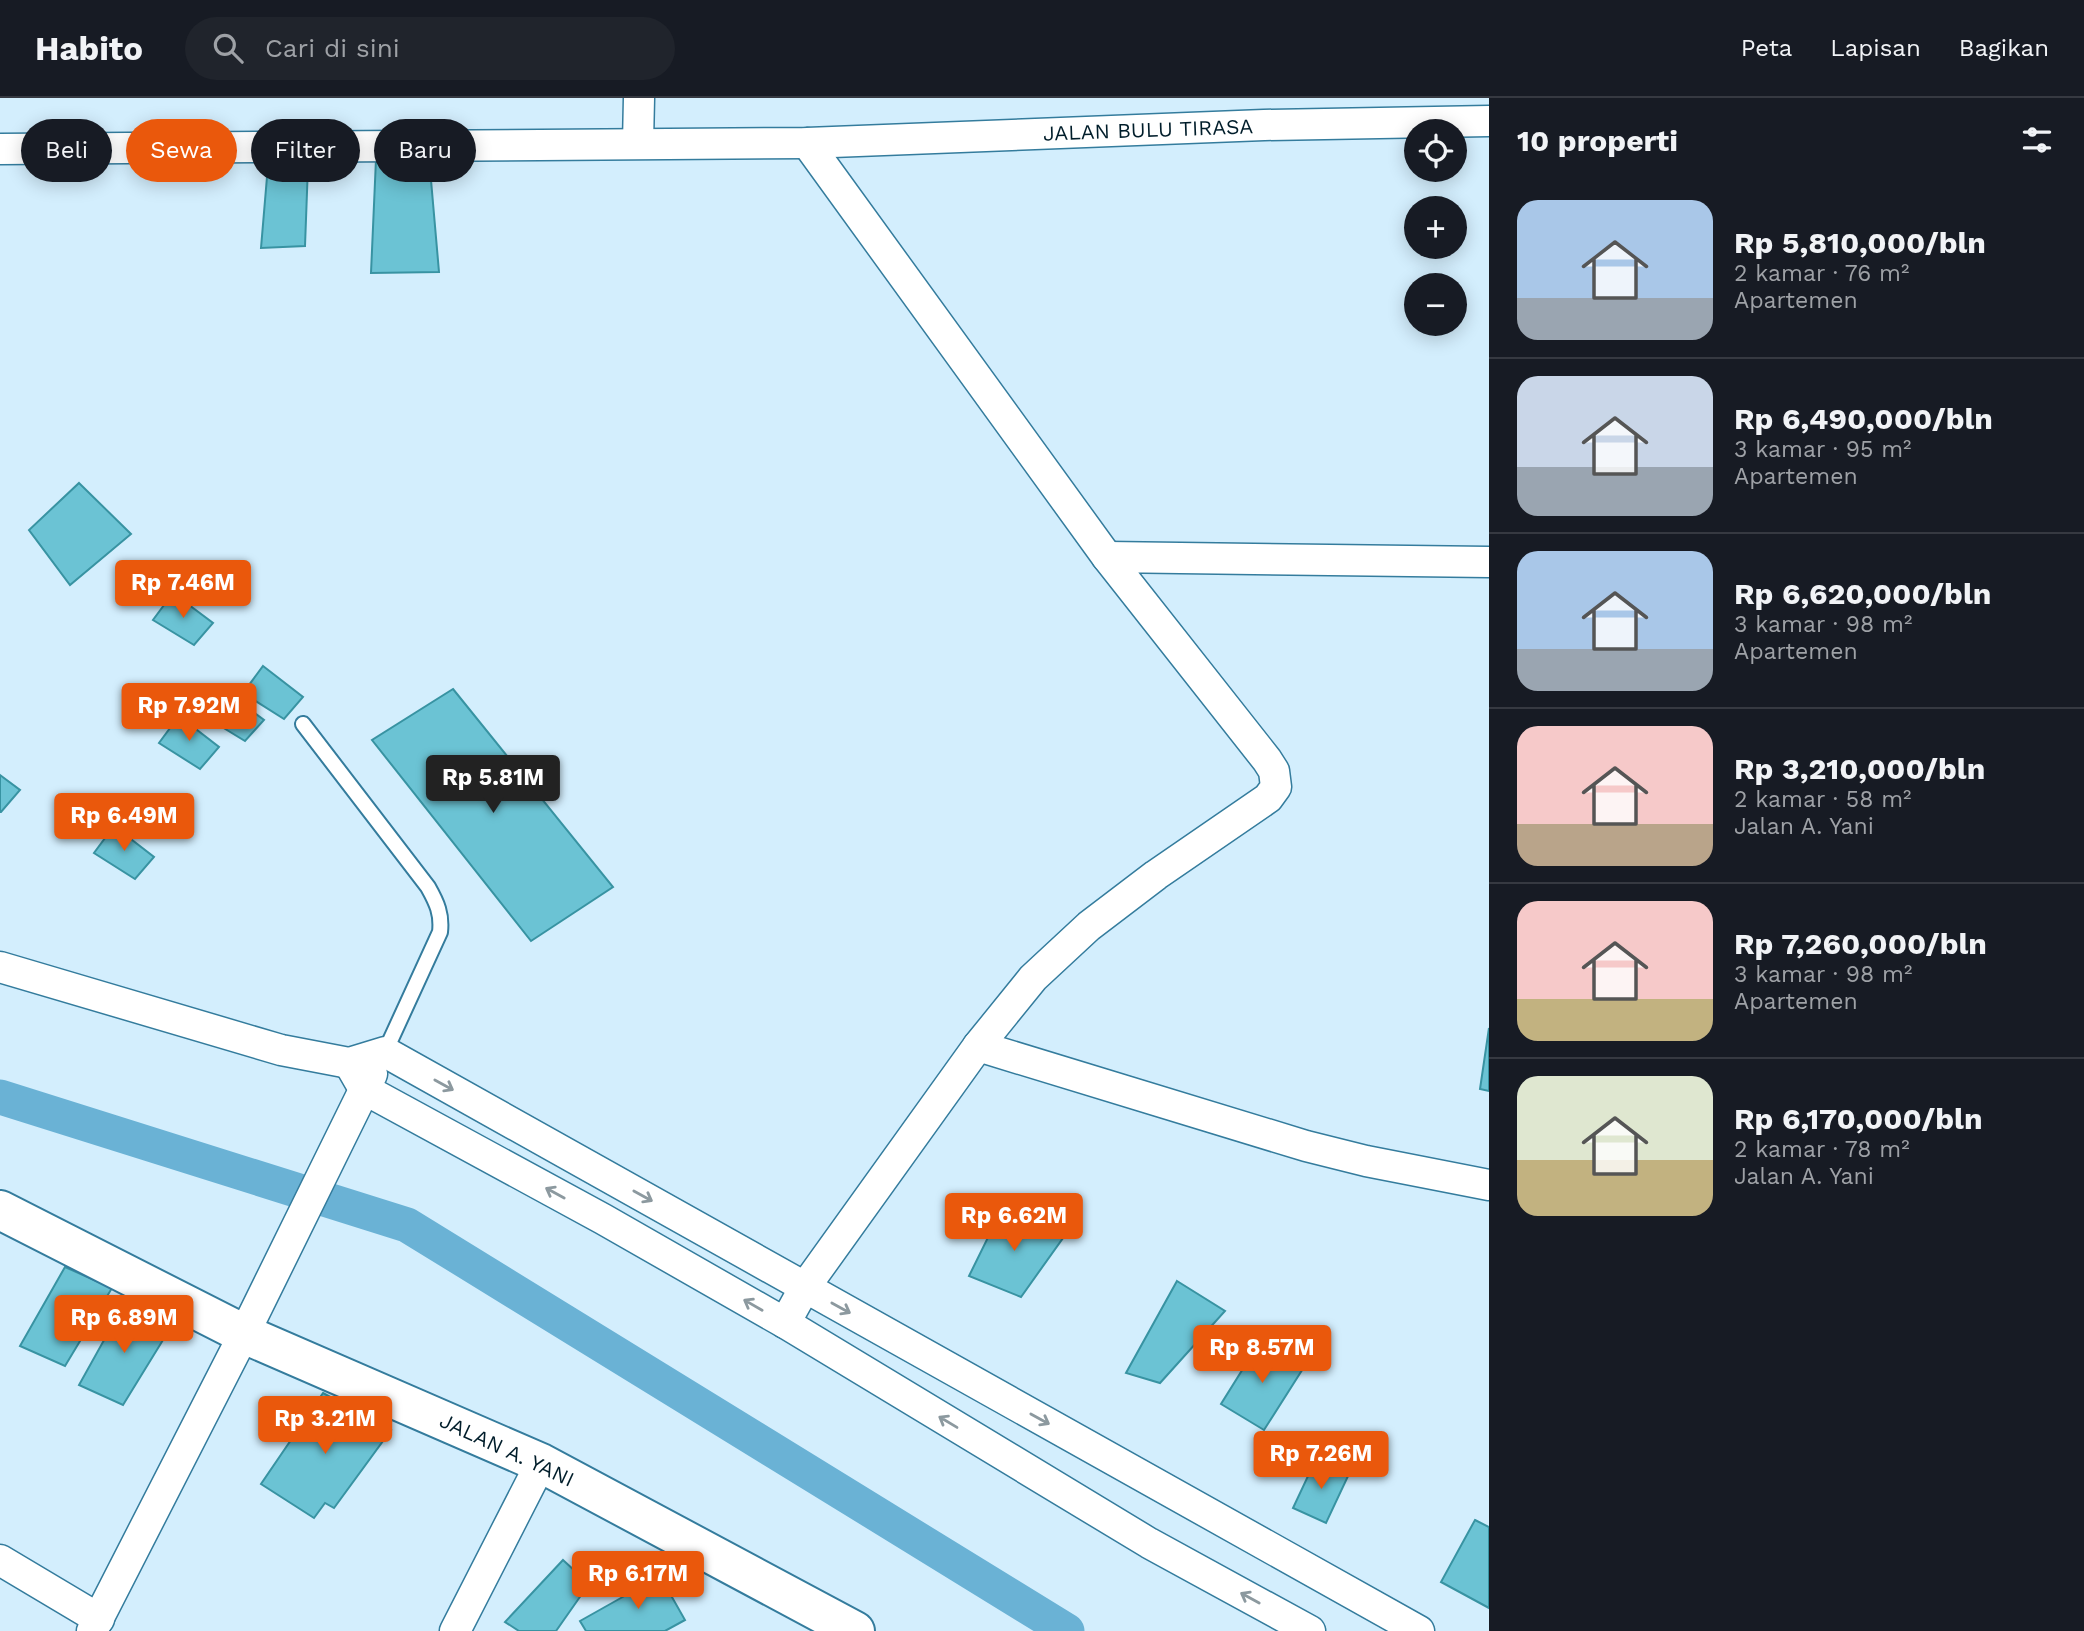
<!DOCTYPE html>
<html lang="id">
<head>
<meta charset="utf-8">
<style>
	:root { --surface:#171b24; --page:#20242c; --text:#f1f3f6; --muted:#9ea1a6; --line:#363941; --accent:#ea580c }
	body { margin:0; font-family:"Work Sans",sans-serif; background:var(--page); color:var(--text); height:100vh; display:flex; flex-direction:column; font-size:26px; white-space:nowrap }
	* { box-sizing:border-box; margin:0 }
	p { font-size:23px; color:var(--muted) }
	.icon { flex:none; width:38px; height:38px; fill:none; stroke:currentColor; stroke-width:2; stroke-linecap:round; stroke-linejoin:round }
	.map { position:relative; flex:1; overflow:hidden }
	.sheet { display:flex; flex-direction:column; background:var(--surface); width:595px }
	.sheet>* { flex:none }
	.hud { position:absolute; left:21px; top:21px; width:665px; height:63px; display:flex; gap:14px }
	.fabs { position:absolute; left:1404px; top:21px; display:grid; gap:14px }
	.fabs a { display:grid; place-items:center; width:63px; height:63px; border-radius:50%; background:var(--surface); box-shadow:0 4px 18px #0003; font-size:35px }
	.price { position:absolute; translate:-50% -60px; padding:0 16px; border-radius:7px; background:var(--accent); color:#fff; font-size:23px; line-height:46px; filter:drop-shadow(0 2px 4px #0008) }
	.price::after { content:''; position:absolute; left:50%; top:42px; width:21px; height:16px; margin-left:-10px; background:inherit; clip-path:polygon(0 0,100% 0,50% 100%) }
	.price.active { background:#222; color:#fff }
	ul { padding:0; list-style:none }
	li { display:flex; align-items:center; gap:21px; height:175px; padding:0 28px }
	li+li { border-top:2px solid var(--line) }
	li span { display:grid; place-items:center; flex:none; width:196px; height:140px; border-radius:21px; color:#555 }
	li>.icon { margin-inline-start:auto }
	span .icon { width:84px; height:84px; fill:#fffc; stroke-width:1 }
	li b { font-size:30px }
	h2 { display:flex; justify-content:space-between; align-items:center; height:84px; padding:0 28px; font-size:30px }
	.pill { padding:0 24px; border-radius:32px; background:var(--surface); box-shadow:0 4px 18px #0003; font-size:24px; line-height:63px }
	.pill.active { background:var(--accent); color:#fff }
	header { display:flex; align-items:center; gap:42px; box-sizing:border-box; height:98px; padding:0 35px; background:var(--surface); border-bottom:2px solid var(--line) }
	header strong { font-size:33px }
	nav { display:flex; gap:38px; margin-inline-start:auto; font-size:24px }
	.search { width:490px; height:63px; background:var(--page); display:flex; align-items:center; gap:18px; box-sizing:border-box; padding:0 24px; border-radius:38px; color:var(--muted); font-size:26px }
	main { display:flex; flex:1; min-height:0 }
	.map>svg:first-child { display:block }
</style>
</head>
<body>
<header>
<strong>Habito</strong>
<div class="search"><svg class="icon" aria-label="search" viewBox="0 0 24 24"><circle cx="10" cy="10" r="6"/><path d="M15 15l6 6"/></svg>Cari di sini</div>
<nav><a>Peta</a><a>Lapisan</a><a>Bagikan</a></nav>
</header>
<main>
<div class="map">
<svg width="1489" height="1533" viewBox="0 0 1489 1533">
	<rect width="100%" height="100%" fill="#d3eefd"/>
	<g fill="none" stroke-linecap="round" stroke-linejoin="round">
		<!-- canal -->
		<path stroke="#6ab2d5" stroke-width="35" d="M0 999 407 1127 1067 1533"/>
	</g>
	<!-- building -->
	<g fill="#6bc3d4" stroke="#3893a2" stroke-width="2">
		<path d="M429 59 439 174 371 175 376 61Z"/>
		<path d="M268 67H308L305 148 261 150Z"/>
		<path d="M79 385 131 436 70 487 29 432Z"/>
		<path d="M173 495 213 525 194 547 153 522Z"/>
		<path d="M263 568 303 599 284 621 243 595Z"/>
		<path d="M223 591 264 622 245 643 204 618Z"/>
		<path d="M453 591 613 789 531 843 372 642Z"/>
		<path d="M179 618 219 649 200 671 159 645Z"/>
		<path d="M0 677 20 692 1 714H0Z"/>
		<path d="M114 728 154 759 135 781 94 755Z"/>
		<path d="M1489 930V993L1480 991Z"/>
		<path d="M1004 1107 1063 1140 1021 1199 969 1178Z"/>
		<path d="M65 1169 112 1190 65 1268 20 1248Z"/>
		<path d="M1177 1183 1225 1213 1160 1285 1126 1275Z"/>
		<path d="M123 1208 171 1229 123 1307 79 1287Z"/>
		<path d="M1261 1242 1304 1269 1264 1332 1221 1306Z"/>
		<path d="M323 1295 391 1332 334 1410 325 1405 314 1420 261 1386Z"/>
		<path d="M1316 1361 1349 1376 1326 1425 1293 1410Z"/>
		<path d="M1475 1422 1489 1429V1510L1441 1484Z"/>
		<path d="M563 1462 589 1486 556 1533H519L505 1524Z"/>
		<path d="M660 1478 685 1522 665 1533H586L580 1523Z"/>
	</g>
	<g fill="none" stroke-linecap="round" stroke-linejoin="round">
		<defs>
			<path id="lane" d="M303 626 428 789C437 805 442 816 440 834L385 954"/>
			<g id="street">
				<path d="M638 45 639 0"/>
				<path d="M807 45 1107 459"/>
				<path d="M0 51 807 45 1264 27 1489 23"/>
				<path d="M0 869 281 952 349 965 385 954 1419 1533"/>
				<path d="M978 948 1306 1048 1366 1063 1489 1087"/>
				<path d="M349 965 364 991 603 1121 785 1225 1149 1445 1310 1533"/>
				<path d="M785 1225 805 1189 978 948 1033 880 1089 828 1156 777 1268 700 1276 689 1274 673 1267 662 1107 459 1489 464"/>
				<path d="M0 1462 99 1521"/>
				<path d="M92 1533 244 1236 372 976"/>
				<path d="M455 1533 541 1365"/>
			</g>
			<path id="highway" d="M0 1112 244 1236 541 1365 855 1533"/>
		</defs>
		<!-- lane casing -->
		<use href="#lane" stroke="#347c9d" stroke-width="18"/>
		<!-- street casing -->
		<use href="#street" stroke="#347c9d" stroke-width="33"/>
		<!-- highway casing -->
		<use href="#highway" stroke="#347c9d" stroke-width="42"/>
		<!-- lane -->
		<use href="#lane" stroke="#fff" stroke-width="14"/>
		<!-- street -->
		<use href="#street" stroke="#fff" stroke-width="30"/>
		<!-- highway -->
		<use href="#highway" stroke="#fff" stroke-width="38"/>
	</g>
	<!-- one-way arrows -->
	<defs><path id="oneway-shaft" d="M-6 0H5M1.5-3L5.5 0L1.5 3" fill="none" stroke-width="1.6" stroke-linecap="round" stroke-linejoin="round" transform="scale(1.75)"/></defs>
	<g stroke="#8c999f">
		<use href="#oneway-shaft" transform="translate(444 987) rotate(29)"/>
		<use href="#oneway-shaft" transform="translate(555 1095) rotate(-151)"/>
		<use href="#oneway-shaft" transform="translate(643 1098) rotate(29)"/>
		<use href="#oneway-shaft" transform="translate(753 1207) rotate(-150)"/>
		<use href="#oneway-shaft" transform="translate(841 1210) rotate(29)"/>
		<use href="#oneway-shaft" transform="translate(1040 1321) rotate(29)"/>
		<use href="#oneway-shaft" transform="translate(948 1324) rotate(-149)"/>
		<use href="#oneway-shaft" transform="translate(1250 1500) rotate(-151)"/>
	</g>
	<g text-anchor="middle" stroke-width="5" stroke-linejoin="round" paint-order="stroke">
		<!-- street labels -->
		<g font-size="21" fill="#001d2a" stroke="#fff">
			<text transform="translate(1148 32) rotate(-2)" y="7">JALAN BULU TIRASA</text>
			<text transform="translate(507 1352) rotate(25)" y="7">JALAN A. YANI</text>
		</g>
	</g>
</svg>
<div class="fabs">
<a><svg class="icon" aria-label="locate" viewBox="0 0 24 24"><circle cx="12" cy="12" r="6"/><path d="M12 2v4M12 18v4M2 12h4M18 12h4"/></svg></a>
<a>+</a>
<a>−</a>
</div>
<b class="price" style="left:183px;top:522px">Rp 7.46M</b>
<b class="price" style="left:189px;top:645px">Rp 7.92M</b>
<b class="price active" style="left:493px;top:717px">Rp 5.81M</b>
<b class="price" style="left:124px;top:755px">Rp 6.49M</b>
<b class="price" style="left:1014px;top:1155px">Rp 6.62M</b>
<b class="price" style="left:124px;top:1257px">Rp 6.89M</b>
<b class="price" style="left:1262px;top:1287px">Rp 8.57M</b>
<b class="price" style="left:325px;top:1358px">Rp 3.21M</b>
<b class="price" style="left:1321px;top:1393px">Rp 7.26M</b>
<b class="price" style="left:638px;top:1513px">Rp 6.17M</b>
<div class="hud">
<a class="pill">Beli</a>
<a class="pill active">Sewa</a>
<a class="pill">Filter</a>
<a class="pill">Baru</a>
</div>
</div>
<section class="sheet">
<h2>10 properti<svg class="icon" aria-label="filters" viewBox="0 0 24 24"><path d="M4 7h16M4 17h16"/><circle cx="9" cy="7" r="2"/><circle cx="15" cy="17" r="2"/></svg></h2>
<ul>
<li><span style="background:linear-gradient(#a9c7e8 70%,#9aa5b1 0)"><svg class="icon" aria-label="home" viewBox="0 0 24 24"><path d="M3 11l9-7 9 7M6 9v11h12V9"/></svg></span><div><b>Rp 5,810,000/bln</b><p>2 kamar · 76 m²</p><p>Apartemen</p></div></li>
<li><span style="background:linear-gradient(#c9d6e8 65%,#9aa5b1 0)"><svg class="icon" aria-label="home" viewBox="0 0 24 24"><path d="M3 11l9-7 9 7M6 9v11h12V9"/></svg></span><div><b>Rp 6,490,000/bln</b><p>3 kamar · 95 m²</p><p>Apartemen</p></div></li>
<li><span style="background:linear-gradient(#a9c7e8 70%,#9aa5b1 0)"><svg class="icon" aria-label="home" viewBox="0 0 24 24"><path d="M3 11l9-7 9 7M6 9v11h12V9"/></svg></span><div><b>Rp 6,620,000/bln</b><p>3 kamar · 98 m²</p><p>Apartemen</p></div></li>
<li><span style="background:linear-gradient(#f6c9c9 70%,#b9a48a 0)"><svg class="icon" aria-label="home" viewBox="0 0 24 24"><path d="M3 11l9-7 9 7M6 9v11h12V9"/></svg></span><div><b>Rp 3,210,000/bln</b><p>2 kamar · 58 m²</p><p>Jalan A. Yani</p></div></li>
<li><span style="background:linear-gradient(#f6c9c9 70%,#c2b280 0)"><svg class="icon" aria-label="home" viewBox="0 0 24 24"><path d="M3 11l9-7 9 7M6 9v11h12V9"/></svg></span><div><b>Rp 7,260,000/bln</b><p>3 kamar · 98 m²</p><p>Apartemen</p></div></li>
<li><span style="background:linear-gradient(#dfe7d0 60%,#c2b280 0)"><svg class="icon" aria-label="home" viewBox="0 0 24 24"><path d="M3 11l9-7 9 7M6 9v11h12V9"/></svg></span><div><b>Rp 6,170,000/bln</b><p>2 kamar · 78 m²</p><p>Jalan A. Yani</p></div></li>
</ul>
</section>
</main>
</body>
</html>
